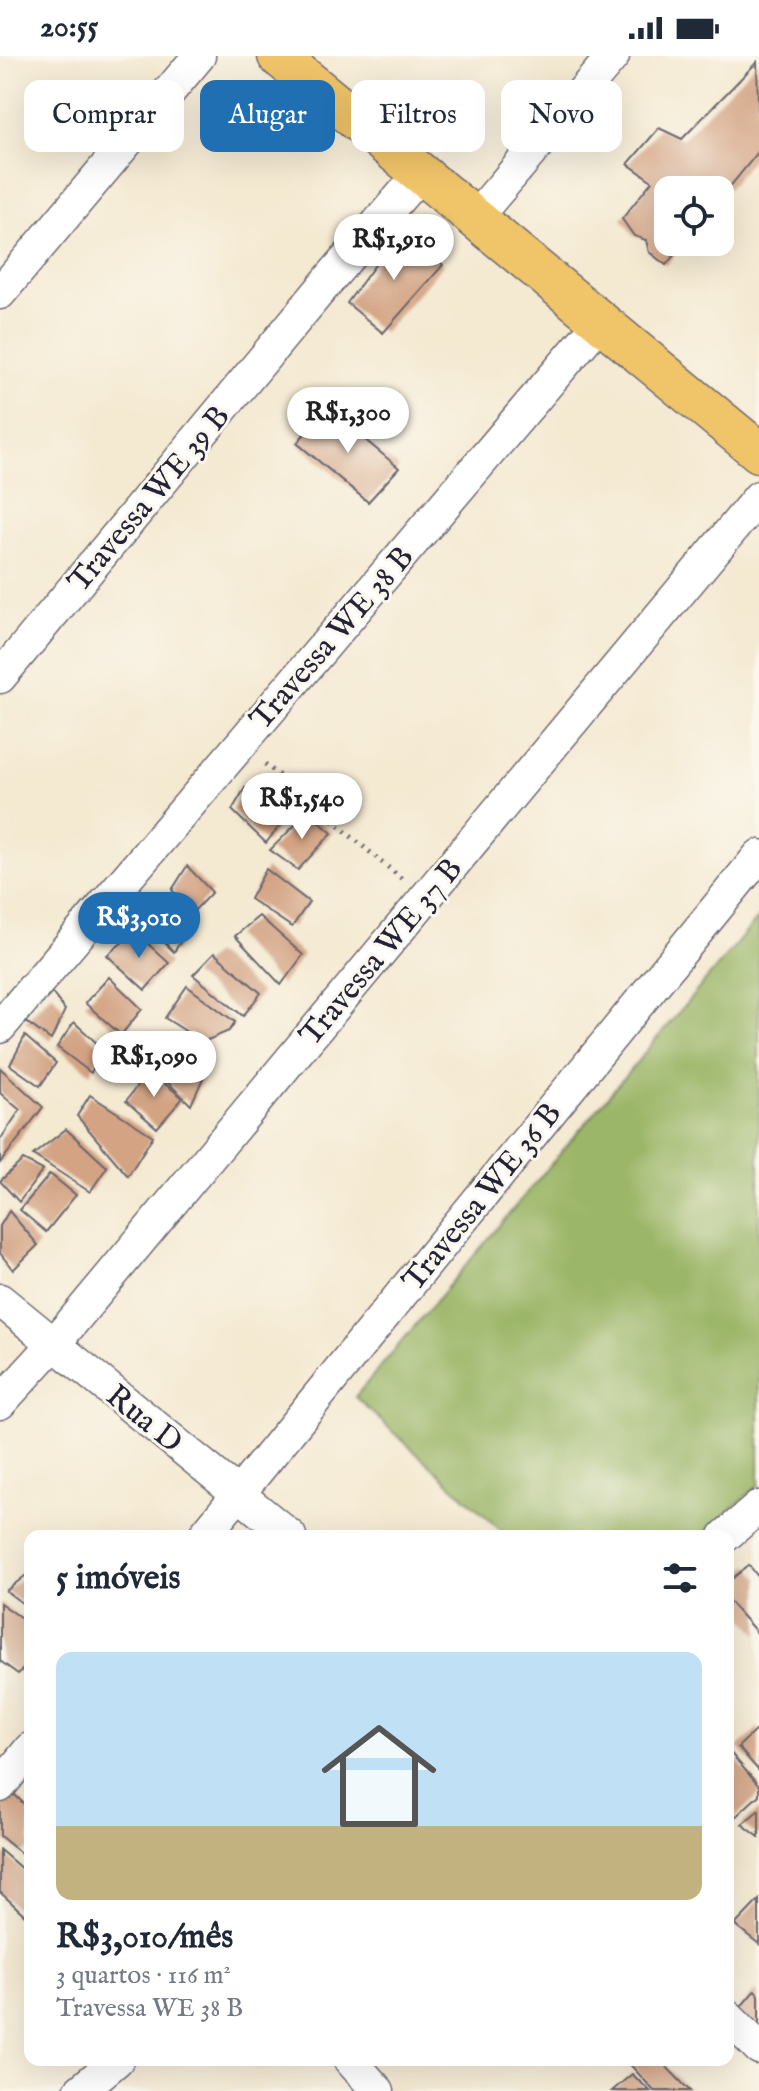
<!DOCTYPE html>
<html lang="pt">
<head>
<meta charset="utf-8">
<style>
	:root { --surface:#fff; --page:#f2f2f3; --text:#1f2937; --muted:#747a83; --line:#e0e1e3; --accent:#1f6fb2 }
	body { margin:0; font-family:"IM FELL English",serif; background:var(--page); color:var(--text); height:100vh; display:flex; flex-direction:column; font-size:30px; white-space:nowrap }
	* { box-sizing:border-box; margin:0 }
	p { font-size:26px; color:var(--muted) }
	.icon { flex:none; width:44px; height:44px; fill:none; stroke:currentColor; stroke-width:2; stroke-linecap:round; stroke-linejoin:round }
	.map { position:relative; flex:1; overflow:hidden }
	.details { position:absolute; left:24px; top:1474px; width:710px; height:536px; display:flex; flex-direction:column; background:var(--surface); border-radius:16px; box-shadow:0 8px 32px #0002 }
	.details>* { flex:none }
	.guide { position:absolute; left:24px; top:24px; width:712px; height:72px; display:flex; gap:16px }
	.buttons { position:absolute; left:654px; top:120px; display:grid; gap:16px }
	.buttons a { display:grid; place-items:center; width:80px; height:80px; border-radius:16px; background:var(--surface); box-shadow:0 8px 32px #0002; font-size:40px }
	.price { position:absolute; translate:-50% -68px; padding:0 18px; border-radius:28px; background:#fff; color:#222; font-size:26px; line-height:52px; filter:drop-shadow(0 2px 4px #0008) }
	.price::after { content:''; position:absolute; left:50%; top:48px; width:24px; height:18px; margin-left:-12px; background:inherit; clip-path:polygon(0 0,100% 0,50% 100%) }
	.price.active { background:var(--accent); color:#fff }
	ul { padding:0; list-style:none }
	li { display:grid; align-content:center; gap:16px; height:424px; padding:0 32px }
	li+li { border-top:2px solid var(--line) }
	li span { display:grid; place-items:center; height:248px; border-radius:16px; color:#555 }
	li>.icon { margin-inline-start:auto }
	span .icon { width:144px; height:144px; fill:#fffc; stroke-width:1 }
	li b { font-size:34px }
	h2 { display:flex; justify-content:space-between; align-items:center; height:96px; padding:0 32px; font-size:34px }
	.chip { padding:0 28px; border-radius:16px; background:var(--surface); box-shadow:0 8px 32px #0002; font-size:28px; line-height:72px }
	.chip.active { background:var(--accent); color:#fff }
	.status { display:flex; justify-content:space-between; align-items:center; height:56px; padding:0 40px; background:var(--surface); direction:ltr }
	.status svg { height:22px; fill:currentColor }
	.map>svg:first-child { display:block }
</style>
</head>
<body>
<div class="status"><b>20:55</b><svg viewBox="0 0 49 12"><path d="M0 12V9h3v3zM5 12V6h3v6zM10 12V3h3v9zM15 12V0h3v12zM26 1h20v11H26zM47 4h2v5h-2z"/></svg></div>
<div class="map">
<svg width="759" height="2035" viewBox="0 0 759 2035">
	<rect width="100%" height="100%" fill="#fbf7ec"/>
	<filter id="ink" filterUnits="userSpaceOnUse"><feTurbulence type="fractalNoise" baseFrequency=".0125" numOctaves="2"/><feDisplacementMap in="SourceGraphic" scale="16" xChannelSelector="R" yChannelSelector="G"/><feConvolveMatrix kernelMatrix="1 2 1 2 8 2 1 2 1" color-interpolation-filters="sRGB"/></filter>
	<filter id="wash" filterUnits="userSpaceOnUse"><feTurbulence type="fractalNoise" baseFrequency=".006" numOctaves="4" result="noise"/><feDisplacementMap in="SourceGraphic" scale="32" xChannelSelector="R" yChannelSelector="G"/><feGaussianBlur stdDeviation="1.8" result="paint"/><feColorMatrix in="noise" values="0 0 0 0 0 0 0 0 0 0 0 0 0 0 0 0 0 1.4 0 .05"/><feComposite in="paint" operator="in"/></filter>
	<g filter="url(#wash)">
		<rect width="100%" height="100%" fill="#f4e9d1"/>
		<!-- forest -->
		<path fill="#9bb667" stroke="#5e6c51" stroke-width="2" d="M759 861V1429L700 1480H507L355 1341Z"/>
		<g id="blocks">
			<!-- building -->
			<g fill="#d3a383">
				<path d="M757 6 759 95 720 143V134H668V186H685L666 209 649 196 646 184 634 180 622 163 652 125 628 108 659 72 682 83Z"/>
				<path d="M414 181 443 209 383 277 347 247 394 183Z"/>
				<path d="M326 351 399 412 368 446 297 387Z"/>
				<path d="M245 732 280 769 266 787 232 754Z"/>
				<path d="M308 756 332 777 298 814 270 794Z"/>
				<path d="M187 810 212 836 192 857 172 834Z"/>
				<path d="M266 813 309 846 292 871 250 843Z"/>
				<path d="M169 849 188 874 174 896 152 874Z"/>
				<path d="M259 860 303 899 281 929 235 880Z"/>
				<path d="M135 876 169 907 145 934 107 899Z"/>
				<path d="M214 897 261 937 243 960 193 919Z"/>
				<path d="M109 921 142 953 121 979 85 947Z"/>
				<path d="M187 930 235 966 229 975 203 986 165 962Z"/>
				<path d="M52 937 65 954 51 984 25 965Z"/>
				<path d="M74 966 101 991 91 1017 57 991Z"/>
				<path d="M25 980 56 1007 40 1030 10 1009Z"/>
				<path d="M184 984 211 1004 191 1049 157 1016Z"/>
				<path d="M0 1012 43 1051 0 1107V1084L20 1054 0 1037Z"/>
				<path d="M148 1015 183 1042 157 1072 126 1045Z"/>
				<path d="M90 1039 153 1080 128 1120 77 1060Z"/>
				<path d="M66 1073 107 1111 90 1136 33 1099Z"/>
				<path d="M23 1104 43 1114 19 1146 0 1125Z"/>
				<path d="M50 1118 76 1139 46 1176 20 1154Z"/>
				<path d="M9 1155 38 1189 13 1214 0 1197V1170Z"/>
				<path d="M749 1509 759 1522V1579L728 1544V1526Z"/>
				<path d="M30 1516V1553L6 1535Z"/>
				<path d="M0 1547 30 1568V1606L18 1618 0 1605Z"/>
				<path d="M759 1671V1715L738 1691Z"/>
				<path d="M728 1694 759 1730V1739L731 1765 728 1760Z"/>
				<path d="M10 1734 30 1754V1792L22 1798 0 1780V1746Z"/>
				<path d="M759 1754V1781L742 1768Z"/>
				<path d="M0 1794 30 1820V1860L28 1862 0 1836Z"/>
				<path d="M759 1844V1888L735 1869Z"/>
				<path d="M755 1934 759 1939V1969L755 1975 733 1960Z"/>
				<path d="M626 2004H660L690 2035H654Z"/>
				<path d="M632 2018 650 2035H612Z"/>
			</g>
		</g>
	</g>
	<g filter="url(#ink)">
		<use href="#blocks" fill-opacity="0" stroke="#6c6870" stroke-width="2"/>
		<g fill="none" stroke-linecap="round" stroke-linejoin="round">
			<defs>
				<g id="minor">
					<path d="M475 162 613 0"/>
					<path d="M0 237 199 0"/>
					<path d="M0 621 332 220 421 117"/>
					<path d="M0 971 601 265"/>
					<path d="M0 1244 290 1480"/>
					<path d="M0 1347 54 1288 759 441"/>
					<path d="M204 1480 759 800"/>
					<path d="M725 1480 759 1451"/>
					<path d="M0 1730 30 1693"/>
					<path d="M728 1961 759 1992"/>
					<path d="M350 2004 378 2035"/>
					<path d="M80 2035 117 2004"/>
				</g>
				<path id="major" d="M278 0 759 396"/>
			</defs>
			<!-- minor casing -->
			<use href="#minor" stroke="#6c6870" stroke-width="35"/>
			<!-- major casing -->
			<use href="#major" stroke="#6c6870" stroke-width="43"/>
			<!-- path -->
			<path stroke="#6c6870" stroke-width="5" stroke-dasharray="2 6" stroke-linecap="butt" d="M265 708 402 823"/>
			<!-- minor -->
			<use href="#minor" stroke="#fff" stroke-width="32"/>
			<!-- major -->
			<use href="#major" stroke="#f0c469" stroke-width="40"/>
		</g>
	</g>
	<g text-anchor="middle" stroke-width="6" stroke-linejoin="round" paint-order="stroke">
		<!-- street labels -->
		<g font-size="32" fill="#22223b" stroke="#fbf7ec">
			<text transform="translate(148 442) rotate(-50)" y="11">Travessa WE 39 B</text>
			<text transform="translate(331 581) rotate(-49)" y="11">Travessa WE 38 B</text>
			<text transform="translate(380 895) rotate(-50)" y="11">Travessa WE 37 B</text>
			<text transform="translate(481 1140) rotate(-51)" y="11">Travessa WE 36 B</text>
			<text transform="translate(145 1362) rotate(39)" y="11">Rua D</text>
		</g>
	</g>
</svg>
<div class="buttons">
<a><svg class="icon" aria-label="locate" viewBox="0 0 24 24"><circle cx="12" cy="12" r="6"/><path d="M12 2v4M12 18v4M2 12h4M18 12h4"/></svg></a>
</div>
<b class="price" style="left:394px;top:226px">R$1,910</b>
<b class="price" style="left:348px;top:399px">R$1,300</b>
<b class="price" style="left:302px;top:785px">R$1,540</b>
<b class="price active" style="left:139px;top:904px">R$3,010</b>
<b class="price" style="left:154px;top:1043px">R$1,090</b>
<div class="guide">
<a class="chip">Comprar</a>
<a class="chip active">Alugar</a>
<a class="chip">Filtros</a>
<a class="chip">Novo</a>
</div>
<section class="details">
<h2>5 imóveis<svg class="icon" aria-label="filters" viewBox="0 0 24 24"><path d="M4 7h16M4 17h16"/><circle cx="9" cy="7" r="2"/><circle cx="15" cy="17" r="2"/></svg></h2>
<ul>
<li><span style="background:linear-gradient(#bfe0f5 70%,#c2b280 0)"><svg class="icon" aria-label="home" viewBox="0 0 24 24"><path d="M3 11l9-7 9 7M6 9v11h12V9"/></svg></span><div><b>R$3,010/mês</b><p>3 quartos · 116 m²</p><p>Travessa WE 38 B</p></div></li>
</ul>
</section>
</div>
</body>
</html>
